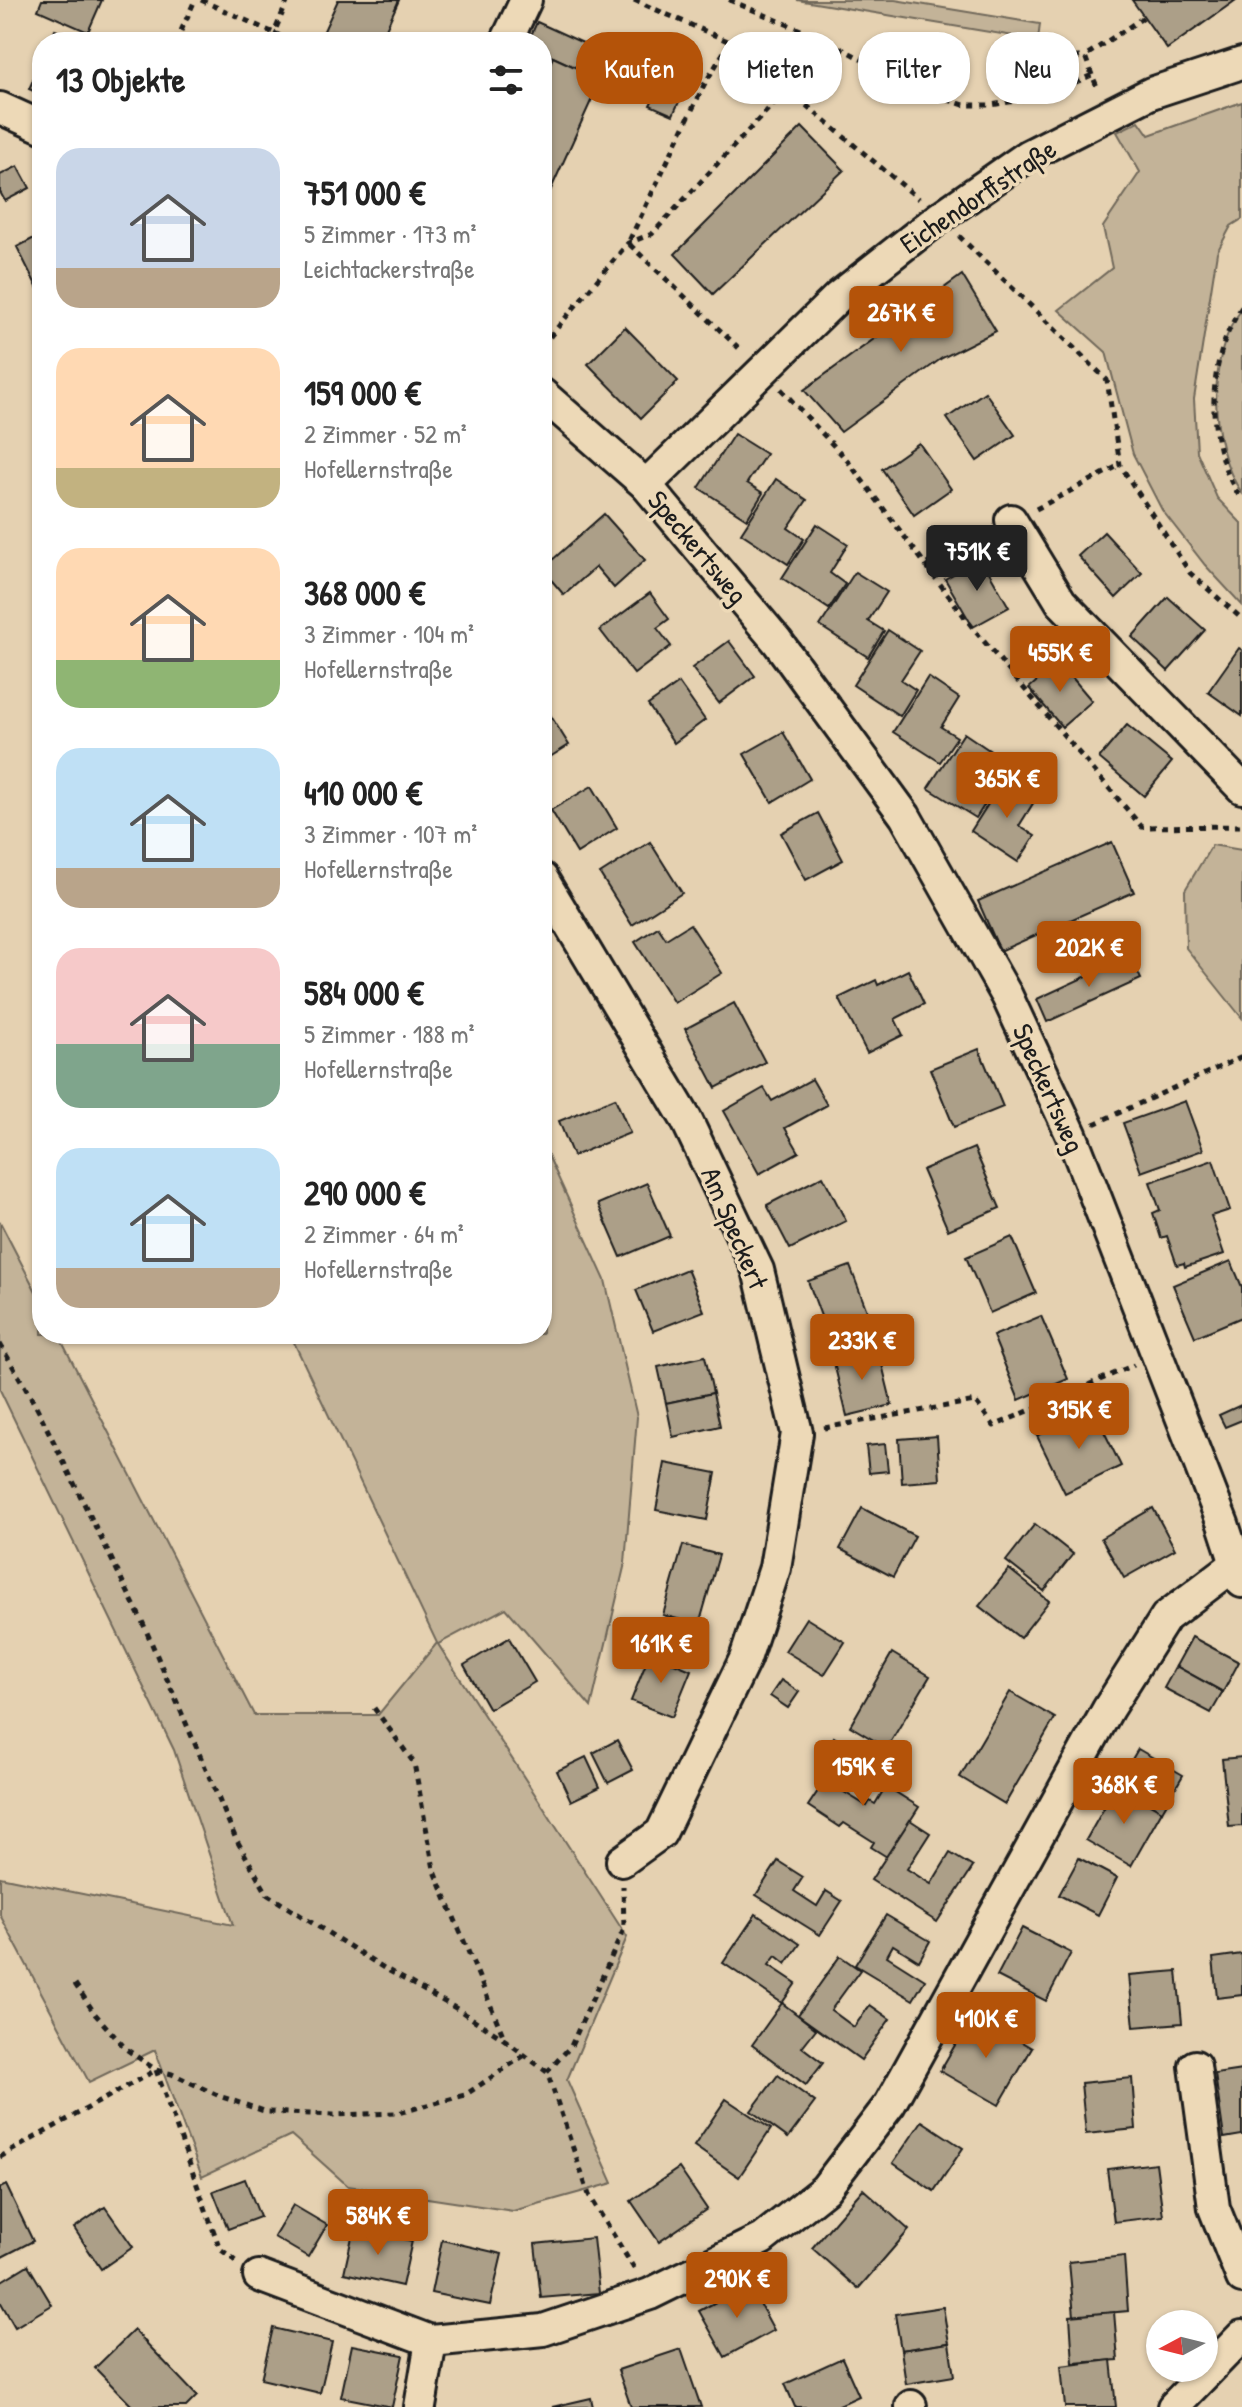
<!DOCTYPE html>
<html lang="de">
<head>
<meta charset="utf-8">
<style>
	:root { --surface:#fff; --page:#f2f2f2; --text:#222; --muted:#767676; --accent:#b45309 }
	body { margin:0; font-family:"Patrick Hand",sans-serif; background:var(--page); color:var(--text); height:100vh; display:flex; flex-direction:column; font-size:30px; white-space:nowrap }
	* { box-sizing:border-box; margin:0 }
	p { font-size:26px; color:var(--muted) }
	.icon { flex:none; width:44px; height:44px; fill:none; stroke:currentColor; stroke-width:2; stroke-linecap:round; stroke-linejoin:round }
	.map { position:relative; flex:1; overflow:hidden }
	.side { position:absolute; left:32px; top:32px; width:520px; height:1312px; display:flex; flex-direction:column; background:var(--surface); border-radius:32px; box-shadow:0 2px 6px #0004 }
	.side>* { flex:none }
	.guide { position:absolute; left:576px; top:32px; width:546px; height:72px; display:flex; gap:16px }
	.needle { width:52px; rotate:263deg }
	.tools { position:absolute; left:1146px; top:2310px; display:grid; gap:16px }
	.tools a { display:grid; place-items:center; width:72px; height:72px; border-radius:50%; background:var(--surface); box-shadow:0 2px 6px #0004; font-size:40px }
	.price { position:absolute; translate:-50% -68px; padding:0 18px; border-radius:8px; background:var(--accent); color:#fff; font-size:26px; line-height:52px; filter:drop-shadow(0 2px 4px #0008) }
	.price::after { content:''; position:absolute; left:50%; top:48px; width:24px; height:18px; margin-left:-12px; background:inherit; clip-path:polygon(0 0,100% 0,50% 100%) }
	.price.selected { background:#222; color:#fff }
	ul { padding:0; list-style:none }
	li { display:flex; align-items:center; gap:24px; height:200px; padding:0 24px }
	li span { display:grid; place-items:center; flex:none; width:224px; height:160px; border-radius:24px; color:#555 }
	li>.icon { margin-inline-start:auto }
	span .icon { width:96px; height:96px; fill:#fffc; stroke-width:1 }
	li b { font-size:34px }
	h2 { display:flex; justify-content:space-between; align-items:center; height:96px; padding:0 24px; font-size:34px }
	.tag { padding:0 28px; border-radius:32px; background:var(--surface); box-shadow:0 2px 6px #0004; font-size:28px; line-height:72px }
	.tag.selected { background:var(--accent); color:#fff }
	.map>svg:first-child { display:block }
</style>
</head>
<body>
<div class="map">
<svg width="1242" height="2407" viewBox="0 0 1242 2407">
	<rect width="100%" height="100%" fill="#e5d1b1"/>
	<filter id="ink" filterUnits="userSpaceOnUse"><feTurbulence type="fractalNoise" baseFrequency=".0125" numOctaves="2"/><feDisplacementMap in="SourceGraphic" scale="16" xChannelSelector="R" yChannelSelector="G"/><feConvolveMatrix kernelMatrix="1 2 1 2 8 2 1 2 1" color-interpolation-filters="sRGB"/></filter>
	<g filter="url(#ink)">
		<!-- green -->
		<g fill="#c3b398" stroke="#70685a" stroke-width="2">
			<path d="M797 0H895L1040 24 1038 40Z"/>
			<path d="M1242 102V219L1231 226 1217 252 1194 399 1197 452 1217 498 1242 524V605L1205 565 1162 510 1133 454 1106 352 1059 310 1112 268 1103 227 1140 172 1117 132 1139 121 1149 135Z"/>
			<path d="M1242 309V493C1209 447 1206 354 1242 309Z"/>
			<path d="M1212 845 1242 850V1018L1186 948 1185 890Z"/>
			<path d="M542 1142 605 1280 637 1417 625 1563 591 1707 506 1608 438 1644 627 1937 567 2080 613 2183 513 2211 348 2186 291 2135 202 2177 155 2050 89 2082 0 1915V1877L233 1925 174 1750 0 1390V1222L42 1303V1334H58L254 1715H378L437 1643 290 1334H542Z"/>
		</g>
		<!-- building -->
		<g fill="#ac9f88" stroke="#1c1c1c" stroke-width="2">
			<path d="M42 0H102L88 32 38 10Z"/>
			<path d="M338 0H399L380 42H338L322 35Z"/>
			<path d="M1132 0H1236L1167 49Z"/>
			<path d="M537 22 653 75 642 98 542 52V42H528Z"/>
			<path d="M55 30 78 40 77 42H50Z"/>
			<path d="M553 57 601 79 542 209V81Z"/>
			<path d="M42 60V95L29 89Z"/>
			<path d="M661 83 683 93 673 115 650 105Z"/>
			<path d="M802 127 844 170 713 294 675 254Z"/>
			<path d="M18 166 30 188 5 201 0 192V175Z"/>
			<path d="M42 234V292L40 293 17 247Z"/>
			<path d="M962 275 996 331 942 358 841 432 804 390Z"/>
			<path d="M625 327 678 381 641 418 588 364Z"/>
			<path d="M985 392 1015 435 977 461 947 418Z"/>
			<path d="M734 434 766 454 747 483 763 493 747 519 699 488Z"/>
			<path d="M919 443 951 489 914 515 882 469Z"/>
			<path d="M776 479 807 500 788 528 804 539 788 564 741 533Z"/>
			<path d="M604 514 645 560 614 588 596 567 564 595 542 569Z"/>
			<path d="M817 524 848 544 830 573 845 584 829 609 782 578Z"/>
			<path d="M1104 532 1142 573 1116 598 1078 556Z"/>
			<path d="M981 558 1009 607 973 627 945 579Z"/>
			<path d="M855 572 887 592 868 621 884 631 868 657 820 626Z"/>
			<path d="M650 593 669 619 657 628 671 646 634 674 600 630Z"/>
			<path d="M1168 597 1205 630 1168 671 1132 637Z"/>
			<path d="M1059 628 1070 641 1052 656 1041 643Z"/>
			<path d="M888 630 920 651 901 680 916 690 900 716 853 685Z"/>
			<path d="M729 641 755 676 719 703 692 668Z"/>
			<path d="M1239 648 1242 650V716L1208 692Z"/>
			<path d="M1059 662 1092 701 1062 727 1029 688Z"/>
			<path d="M928 677 959 698 941 727 957 737 940 762 893 732Z"/>
			<path d="M679 683 705 720 674 743 648 705Z"/>
			<path d="M544 705 569 745 542 762V706Z"/>
			<path d="M1127 725 1172 762 1144 796 1099 758Z"/>
			<path d="M783 732 810 779 772 802 744 754Z"/>
			<path d="M964 733 995 754 976 783 992 793 976 818 928 788Z"/>
			<path d="M1006 776 1037 797 1019 826 1035 836 1018 862 971 831Z"/>
			<path d="M592 786 617 828 577 853 551 810Z"/>
			<path d="M818 813 843 860 806 880 781 833Z"/>
			<path d="M650 842 682 893 632 925 600 874Z"/>
			<path d="M1112 842 1134 892 1000 951 978 901Z"/>
			<path d="M690 924 722 973 674 1003 635 942 658 927 666 939Z"/>
			<path d="M1130 956 1141 979 1047 1022 1037 999Z"/>
			<path d="M908 970 924 1004 895 1019 903 1035 867 1053 839 998 876 980 878 985Z"/>
			<path d="M734 1003 765 1062 716 1088 685 1029Z"/>
			<path d="M979 1049 1003 1107 954 1127 930 1069Z"/>
			<path d="M812 1079 827 1105 785 1128 799 1152 759 1174 724 1111 764 1088 772 1101Z"/>
			<path d="M615 1098 630 1133 573 1156 559 1121Z"/>
			<path d="M1185 1101 1203 1150 1141 1172 1123 1123Z"/>
			<path d="M974 1148 1000 1208 948 1230 922 1170Z"/>
			<path d="M1213 1160 1230 1210 1211 1216 1224 1254 1185 1267 1184 1263 1177 1265 1167 1236 1161 1238 1153 1213 1160 1210 1150 1182Z"/>
			<path d="M823 1176 846 1221 790 1249 767 1205Z"/>
			<path d="M647 1183 670 1236 621 1257 598 1204Z"/>
			<path d="M1012 1237 1036 1293 990 1313 966 1257Z"/>
			<path d="M1231 1261 1242 1287V1317L1195 1337 1173 1285Z"/>
			<path d="M850 1266 870 1319 828 1335 808 1281Z"/>
			<path d="M687 1269 704 1311 653 1331 636 1290Z"/>
			<path d="M1041 1316 1068 1379 1019 1400 993 1336Z"/>
			<path d="M878 1348 892 1405 847 1416 833 1359Z"/>
			<path d="M705 1356 713 1393 666 1403 658 1367Z"/>
			<path d="M713 1393 720 1426 673 1437 666 1403Z"/>
			<path d="M1241 1405 1242 1420 1225 1427 1219 1415Z"/>
			<path d="M1093 1409 1121 1466 1065 1493 1037 1436Z"/>
			<path d="M937 1436 940 1480 902 1483 899 1439Z"/>
			<path d="M885 1444 888 1471 869 1473 866 1446Z"/>
			<path d="M665 1463 716 1473 707 1520 656 1510Z"/>
			<path d="M862 1508 915 1536 893 1577 840 1549Z"/>
			<path d="M1153 1508 1175 1549 1124 1578 1101 1538Z"/>
			<path d="M1035 1524 1073 1554 1044 1591 1006 1561Z"/>
			<path d="M683 1545 719 1555 699 1625 663 1615Z"/>
			<path d="M1009 1569 1049 1601 1020 1638 979 1606Z"/>
			<path d="M806 1618 845 1642 824 1675 785 1651Z"/>
			<path d="M1192 1637 1239 1662 1223 1692 1176 1666Z"/>
			<path d="M509 1638 535 1682 489 1709 464 1665Z"/>
			<path d="M650 1653 691 1670 672 1717 631 1701Z"/>
			<path d="M892 1653 930 1676 887 1748 850 1726Z"/>
			<path d="M1176 1666 1223 1692 1211 1713 1164 1688Z"/>
			<path d="M781 1680 799 1692 788 1708 770 1696Z"/>
			<path d="M1010 1692 1055 1718 1005 1804 960 1777Z"/>
			<path d="M834 1737 861 1755 853 1767 826 1750Z"/>
			<path d="M617 1740 633 1770 608 1783 593 1753Z"/>
			<path d="M1138 1749 1183 1775 1162 1811 1117 1785Z"/>
			<path d="M835 1756 858 1770 844 1792 867 1806 870 1801 875 1804 886 1786 919 1807 887 1857 871 1847 874 1842 844 1823 840 1827 808 1806 822 1785 819 1782Z"/>
			<path d="M586 1757 600 1787 571 1801 557 1771Z"/>
			<path d="M1242 1757V1826L1229 1827 1222 1759Z"/>
			<path d="M1117 1785 1162 1811 1131 1866 1086 1840Z"/>
			<path d="M910 1820 930 1833 907 1869 931 1884 950 1853 973 1867 937 1922 871 1880Z"/>
			<path d="M1079 1858 1117 1878 1098 1915 1059 1895Z"/>
			<path d="M778 1861 803 1877 794 1891 817 1906 826 1891 842 1901 820 1935 756 1895Z"/>
			<path d="M756 1914 800 1944 786 1964 776 1956 769 1965 796 1983 782 2003 723 1963Z"/>
			<path d="M886 1915 930 1941 919 1961 893 1945 887 1956 925 1980 913 2000 855 1965Z"/>
			<path d="M1022 1928 1071 1953 1046 2001 997 1976Z"/>
			<path d="M1242 1954V1995L1217 1998 1213 1958Z"/>
			<path d="M840 1956 860 1970 831 2010 854 2027 870 2005 890 2019 861 2060 798 2015Z"/>
			<path d="M1177 1971 1182 2023 1134 2027 1129 1975Z"/>
			<path d="M782 2003 816 2029 802 2047 823 2063 806 2085 752 2045Z"/>
			<path d="M973 2014 1032 2048 999 2105 940 2071Z"/>
			<path d="M1242 2070V2135L1224 2138 1215 2074Z"/>
			<path d="M778 2075 815 2102 788 2138 751 2111Z"/>
			<path d="M1132 2078 1136 2129 1086 2134 1081 2083Z"/>
			<path d="M726 2099 771 2129 739 2177 694 2146Z"/>
			<path d="M922 2121 963 2148 934 2191 893 2163Z"/>
			<path d="M1156 2163 1163 2216 1114 2222 1107 2169Z"/>
			<path d="M679 2168 707 2209 659 2242 631 2201Z"/>
			<path d="M245 2179 260 2217 228 2229 213 2191Z"/>
			<path d="M6 2185 33 2241 0 2258V2188Z"/>
			<path d="M863 2189 909 2230 858 2289 812 2248Z"/>
			<path d="M293 2205 327 2225 308 2257 274 2237Z"/>
			<path d="M105 2207 133 2247 101 2269 74 2228Z"/>
			<path d="M354 2228 412 2241 402 2286 344 2273Z"/>
			<path d="M593 2238 599 2293 541 2298 535 2244Z"/>
			<path d="M442 2240 502 2254 490 2305 431 2293Z"/>
			<path d="M1124 2256 1128 2311 1074 2316 1069 2262Z"/>
			<path d="M28 2265 52 2305 15 2327 0 2301V2282Z"/>
			<path d="M749 2284 774 2330 725 2357 699 2311Z"/>
			<path d="M943 2307 949 2343 901 2350 895 2314Z"/>
			<path d="M1114 2312 1118 2360 1073 2363 1070 2316Z"/>
			<path d="M273 2328 332 2342 320 2393 261 2379Z"/>
			<path d="M134 2330 197 2396 186 2407H133L95 2368Z"/>
			<path d="M949 2343 954 2376 906 2384 901 2350Z"/>
			<path d="M352 2345 403 2355 392 2407 341 2397Z"/>
			<path d="M681 2349 701 2407H631L618 2370Z"/>
			<path d="M842 2358 859 2396 835 2407H795L785 2384Z"/>
			<path d="M1111 2360 1116 2407H1065L1061 2366Z"/>
			<path d="M591 2398 593 2407H552Z"/>
		</g>
		<g fill="none" stroke-linecap="round" stroke-linejoin="round">
			<defs>
				<g id="street">
					<path d="M506 42 526 0"/>
					<path d="M0 108 42 127"/>
					<path d="M542 394 646 485 777 641 905 816 1007 996 1071 1134 1223 1524 1242 1582"/>
					<path d="M646 485 838 297 940 217 1029 155 1151 93 1242 63"/>
					<path d="M1011 520 1061 602 1242 788"/>
					<path d="M542 878 686 1119 758 1270 797 1433 775 1568 745 1659 661 1833 622 1861"/>
					<path d="M1195 2066 1214 2208 1242 2278"/>
					<path d="M259 2276 431 2341 543 2330 650 2294 762 2239 825 2189 890 2104 1108 1709 1166 1617 1236 1564"/>
					<path d="M911 2406V2407"/>
					<path d="M420 2407 431 2341"/>
					<path d="M1173 2407 1242 2336"/>
				</g>
			</defs>
			<!-- street casing -->
			<use href="#street" stroke="#1c1c1c" stroke-width="36"/>
			<!-- path -->
			<g stroke="#1c1c1c" stroke-width="5" stroke-dasharray="6 6" stroke-linecap="butt">
				<path d="M201 0 274 33"/>
				<path d="M288 0 274 33 294 42"/>
				<path d="M634 0 730 42 919 199"/>
				<path d="M729 0 825 40 929 94 964 105H991L1026 99 1058 90 1092 75 1098 89"/>
				<path d="M1038 40 1037 48C1052 62 1066 59 1084 56"/>
				<path d="M176 42 195 0"/>
				<path d="M730 42 704 85 628 243 742 351"/>
				<path d="M1092 75 1085 56 1144 17"/>
				<path d="M959 236 1107 380 1120 465 1190 573 1242 619"/>
				<path d="M1242 307C1205 361 1204 446 1242 500"/>
				<path d="M542 346 628 243 652 234 787 89"/>
				<path d="M781 389 847 460 976 632 1142 827 1242 826"/>
				<path d="M1036 509 1120 465"/>
				<path d="M927 564 987 532"/>
				<path d="M1094 1124 1242 1057"/>
				<path d="M0 1344 37 1408 142 1621 236 1839 268 1895 384 1968 459 2010 505 2040"/>
				<path d="M824 1428 975 1401 994 1426 1134 1365"/>
				<path d="M374 1708 414 1763 434 1869 505 2040 547 2072 589 2195 635 2270"/>
				<path d="M75 1984 95 2014 126 2049 156 2070 172 2074 222 2097 267 2112 333 2115 398 2113 465 2095 525 2055"/>
				<path d="M156 2070 220 2249 238 2262"/>
				<path d="M547 2072 571 2046 624 1929 623 1886"/>
				<path d="M0 2157 156 2070"/>
			</g>
			<!-- street -->
			<use href="#street" stroke="#edd9b7" stroke-width="30"/>
		</g>
	</g>
	<g text-anchor="middle" stroke-width="7" stroke-linejoin="round" paint-order="stroke">
		<!-- street labels -->
		<g font-size="28" fill="#1c1c1c" stroke="#edd9b7">
			<text transform="translate(978 196) rotate(-34)" y="10">Eichendorffstraße</text>
			<text transform="translate(698 547) rotate(50)" y="10">Speckertsweg</text>
			<text transform="translate(1049 1088) rotate(66)" y="10">Speckertsweg</text>
			<text transform="translate(735 1228) rotate(67)" y="10">Am Speckert</text>
		</g>
	</g>
</svg>
<div class="tools">
<a><svg class="needle" viewBox="-14 -14 28 28"><path d="M0-13l5 13h-10z" fill="#e53935"/><path d="M0 13l5-13h-10z" fill="#767676"/></svg></a>
</div>
<b class="price" style="left:901px;top:354px">267K €</b>
<b class="price selected" style="left:977px;top:593px">751K €</b>
<b class="price" style="left:1060px;top:694px">455K €</b>
<b class="price" style="left:1007px;top:820px">365K €</b>
<b class="price" style="left:1089px;top:989px">202K €</b>
<b class="price" style="left:862px;top:1382px">233K €</b>
<b class="price" style="left:1079px;top:1451px">315K €</b>
<b class="price" style="left:661px;top:1685px">161K €</b>
<b class="price" style="left:863px;top:1808px">159K €</b>
<b class="price" style="left:1124px;top:1826px">368K €</b>
<b class="price" style="left:986px;top:2060px">410K €</b>
<b class="price" style="left:378px;top:2257px">584K €</b>
<b class="price" style="left:737px;top:2320px">290K €</b>
<div class="guide">
<a class="tag selected">Kaufen</a>
<a class="tag">Mieten</a>
<a class="tag">Filter</a>
<a class="tag">Neu</a>
</div>
<section class="side">
<h2>13 Objekte<svg class="icon" aria-label="filters" viewBox="0 0 24 24"><path d="M4 7h16M4 17h16"/><circle cx="9" cy="7" r="2"/><circle cx="15" cy="17" r="2"/></svg></h2>
<ul>
<li><span style="background:linear-gradient(#c9d6e8 75%,#b9a48a 0)"><svg class="icon" aria-label="home" viewBox="0 0 24 24"><path d="M3 11l9-7 9 7M6 9v11h12V9"/></svg></span><div><b>751 000 €</b><p>5 Zimmer · 173 m²</p><p>Leichtackerstraße</p></div></li>
<li><span style="background:linear-gradient(#ffd9b3 75%,#c2b280 0)"><svg class="icon" aria-label="home" viewBox="0 0 24 24"><path d="M3 11l9-7 9 7M6 9v11h12V9"/></svg></span><div><b>159 000 €</b><p>2 Zimmer · 52 m²</p><p>Hofellernstraße</p></div></li>
<li><span style="background:linear-gradient(#ffd9b3 70%,#8fb573 0)"><svg class="icon" aria-label="home" viewBox="0 0 24 24"><path d="M3 11l9-7 9 7M6 9v11h12V9"/></svg></span><div><b>368 000 €</b><p>3 Zimmer · 104 m²</p><p>Hofellernstraße</p></div></li>
<li><span style="background:linear-gradient(#bfe0f5 75%,#b9a48a 0)"><svg class="icon" aria-label="home" viewBox="0 0 24 24"><path d="M3 11l9-7 9 7M6 9v11h12V9"/></svg></span><div><b>410 000 €</b><p>3 Zimmer · 107 m²</p><p>Hofellernstraße</p></div></li>
<li><span style="background:linear-gradient(#f6c9c9 60%,#7fa58c 0)"><svg class="icon" aria-label="home" viewBox="0 0 24 24"><path d="M3 11l9-7 9 7M6 9v11h12V9"/></svg></span><div><b>584 000 €</b><p>5 Zimmer · 188 m²</p><p>Hofellernstraße</p></div></li>
<li><span style="background:linear-gradient(#bfe0f5 75%,#b9a48a 0)"><svg class="icon" aria-label="home" viewBox="0 0 24 24"><path d="M3 11l9-7 9 7M6 9v11h12V9"/></svg></span><div><b>290 000 €</b><p>2 Zimmer · 64 m²</p><p>Hofellernstraße</p></div></li>
</ul>
</section>
</div>
</body>
</html>
